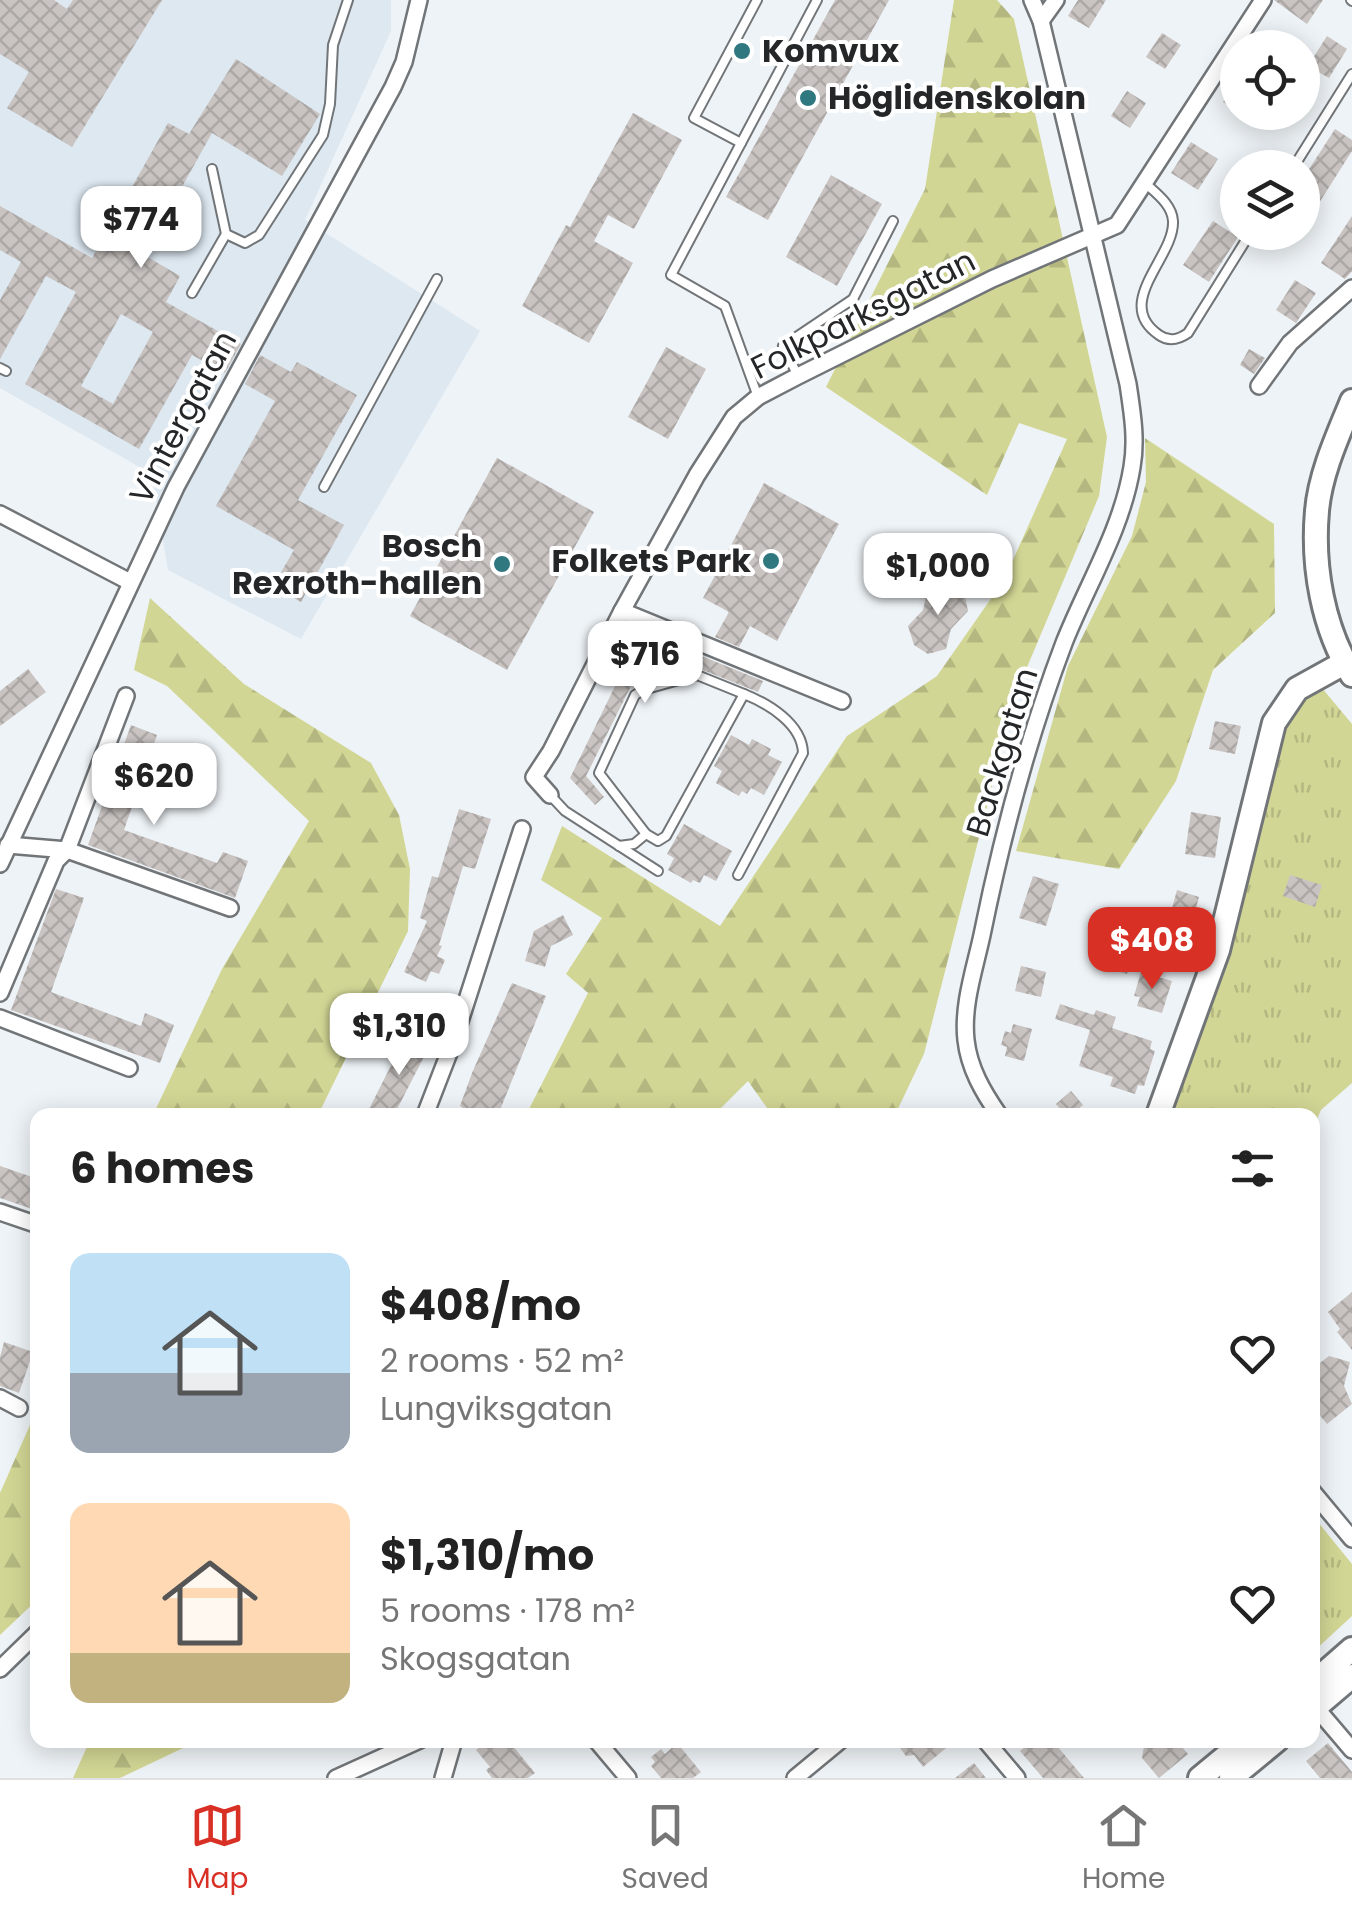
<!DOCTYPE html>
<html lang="en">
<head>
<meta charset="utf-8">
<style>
	:root { --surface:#fff; --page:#f2f2f2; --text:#222; --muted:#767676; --line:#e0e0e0; --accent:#d93025 }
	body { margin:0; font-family:Poppins,sans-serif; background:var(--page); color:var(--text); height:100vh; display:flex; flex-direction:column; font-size:38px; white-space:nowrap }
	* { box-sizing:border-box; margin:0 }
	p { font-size:32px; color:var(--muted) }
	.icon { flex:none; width:55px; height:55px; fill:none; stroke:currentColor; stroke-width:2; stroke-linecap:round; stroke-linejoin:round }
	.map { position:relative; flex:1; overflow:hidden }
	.sheet { position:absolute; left:30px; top:1108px; width:1290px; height:640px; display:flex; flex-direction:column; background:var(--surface); border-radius:20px; box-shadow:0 5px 25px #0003 }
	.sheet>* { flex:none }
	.controls { position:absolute; left:1220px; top:30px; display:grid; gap:20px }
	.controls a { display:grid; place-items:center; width:100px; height:100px; border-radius:50%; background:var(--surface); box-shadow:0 5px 25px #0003; font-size:50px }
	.price { position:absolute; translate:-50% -85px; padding:0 22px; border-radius:20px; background:#fff; color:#222; font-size:32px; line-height:65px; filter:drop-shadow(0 2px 5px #0008) }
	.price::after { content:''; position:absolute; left:50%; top:60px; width:30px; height:22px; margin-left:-15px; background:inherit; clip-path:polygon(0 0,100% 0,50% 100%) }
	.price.current { background:var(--accent); color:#fff }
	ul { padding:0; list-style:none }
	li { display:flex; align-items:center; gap:30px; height:250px; padding:0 40px }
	li span { display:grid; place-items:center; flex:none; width:280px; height:200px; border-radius:20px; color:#555 }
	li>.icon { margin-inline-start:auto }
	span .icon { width:120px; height:120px; fill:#fffc; stroke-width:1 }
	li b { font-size:42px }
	h2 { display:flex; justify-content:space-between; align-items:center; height:120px; padding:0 40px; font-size:42px }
	.dock { display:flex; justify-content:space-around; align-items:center; height:140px; border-top:2px solid var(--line); background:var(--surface); font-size:28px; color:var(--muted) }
	.dock a { display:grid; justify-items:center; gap:5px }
	.dock .current { color:var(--accent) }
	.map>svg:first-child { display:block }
</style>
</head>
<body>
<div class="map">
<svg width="1352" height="1778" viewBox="0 0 1352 1778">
	<defs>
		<pattern id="grass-tufts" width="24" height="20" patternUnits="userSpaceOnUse" patternTransform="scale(2.5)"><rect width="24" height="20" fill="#d2d694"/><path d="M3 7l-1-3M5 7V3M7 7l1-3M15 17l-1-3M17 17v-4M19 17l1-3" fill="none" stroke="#b4b880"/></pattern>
		<pattern id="forest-firs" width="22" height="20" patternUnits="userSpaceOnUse" patternTransform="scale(2.5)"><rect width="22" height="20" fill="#d2d694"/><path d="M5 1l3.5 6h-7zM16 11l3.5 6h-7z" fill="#b4b880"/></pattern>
		<pattern id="building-cross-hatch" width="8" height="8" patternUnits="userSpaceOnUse" patternTransform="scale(2.5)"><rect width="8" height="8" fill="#c9c4c1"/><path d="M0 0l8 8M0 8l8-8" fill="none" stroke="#aca8a6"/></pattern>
	</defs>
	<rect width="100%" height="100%" fill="#eef3f7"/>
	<!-- built -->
	<path fill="#dde8f1" d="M0 0H391V31L305 220 480 331 301 639 168 570 152 474 0 388Z"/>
	<!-- grass -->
	<g fill="url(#grass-tufts)">
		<path d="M1317 682 1352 724V1083L1321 1110 1313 1128 1312 1115H1170L1201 1030 1253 838 1279 726Z"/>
		<path d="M1313 1516 1352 1564V1616L1313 1652Z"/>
	</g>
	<!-- forest -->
	<g fill="url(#forest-firs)">
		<path d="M954 0H997L1014 19 1107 437 1099 496 1015 696 924 1054 895 1115H772L748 1081 714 1115H526L588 993 566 974 602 918 541 880 562 826 720 926 847 736 937 676 1004 580 1067 439 1019 423 987 495 826 387 925 189Z"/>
		<path d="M1145 438 1274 524 1275 613 1213 670 1176 781 1119 869 1016 851 1068 666 1132 536 1146 482Z"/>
		<path d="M150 598 244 684 371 763 399 815 410 869 408 931 318 1115H153L222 969 309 821 167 686 134 670Z"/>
		<path d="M37 1409V1600L0 1635V1493Z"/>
		<path d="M90 1740H200L120 1778H73Z"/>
	</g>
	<!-- building -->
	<g fill="url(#building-cross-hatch)" fill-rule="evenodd">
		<path d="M0 0H54L67 9 73 0H162L72 147 7 108 29 72 0 54Z"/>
		<path d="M835 0H889L768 220 726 197Z"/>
		<path d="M1078 0H1106L1089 28 1068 16Z"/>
		<path d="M1274 0H1323L1307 24Z"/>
		<path d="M1162 33 1181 45 1165 69 1146 57Z"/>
		<path d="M1327 36 1347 49 1329 78 1308 66Z"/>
		<path d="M236 59 320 114 282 176 212 133 144 255 180 276 166 302 241 344 225 373 192 355 139 449 25 384 76 292 46 276 0 359V300L21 262 0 250V206L92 258 168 123 189 134ZM121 314 153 332 113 404 81 386Z"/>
		<path d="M1238 79V111L1223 102Z"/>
		<path d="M1127 91 1146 103 1130 128 1111 116Z"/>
		<path d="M633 113 682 140 634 229 608 215 594 241 633 263 589 343 522 306 566 225 570 227Z"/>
		<path d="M1335 129 1352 140V151L1319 203 1302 193V180Z"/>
		<path d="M1191 142 1218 159 1198 190 1171 173Z"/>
		<path d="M831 175 882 204 837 286 786 257Z"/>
		<path d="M1352 216V271L1345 279 1321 263Z"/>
		<path d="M1213 221 1238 237 1209 282 1183 265Z"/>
		<path d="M1295 280 1316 293 1296 323 1276 310Z"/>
		<path d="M666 347 706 369 668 439 628 417Z"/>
		<path d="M1249 349 1265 358 1254 374 1240 365Z"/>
		<path d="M260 355 291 372 297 362 357 395 298 500 344 525 301 602 273 586 294 550 216 506 275 401 245 384Z"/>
		<path d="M497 458 594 512 507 670 410 616Z"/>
		<path d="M764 483 839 524 777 641 750 626 739 647 715 637 729 612 703 598Z"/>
		<path d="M948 582 964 592 968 611 951 629 946 649 928 654 914 645 908 626 923 610 928 588Z"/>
		<path d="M694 653 763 681 758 692 695 667 631 686 586 776 604 797 595 805 570 778 621 674Z"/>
		<path d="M28 669 46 692 0 726V691Z"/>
		<path d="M1215 721 1241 726 1235 754 1209 749Z"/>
		<path d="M131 725 157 735 124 830 217 863 223 852 248 861 235 898 88 845Z"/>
		<path d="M731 735 749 745 752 739 771 749 768 755 782 762 764 795 751 788 747 794 742 791 739 796 716 783 722 771 714 766Z"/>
		<path d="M459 809 491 819 475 869 463 866 439 945 442 946 437 956 445 960 439 974 431 971 426 982 404 972 427 921 420 918 432 876 438 878Z"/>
		<path d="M1191 812 1221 817 1215 858 1185 854Z"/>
		<path d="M684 824 732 851 716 881 704 875 700 883 693 880 691 883 668 870 674 858 667 854Z"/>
		<path d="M1290 875 1322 885 1315 907 1283 896Z"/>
		<path d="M1033 876 1059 884 1046 926 1019 918Z"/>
		<path d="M56 889 84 898 51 992 141 1026 145 1013 174 1025 160 1063 11 1010Z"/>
		<path d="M1177 890 1199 897 1191 926 1169 919Z"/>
		<path d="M563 915 573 935 551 946 545 967 525 961 534 931Z"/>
		<path d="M1121 943 1135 948 1127 974 1112 969Z"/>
		<path d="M1021 966 1046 972 1041 997 1015 991Z"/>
		<path d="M1141 972 1172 981 1162 1013 1137 1006 1140 997 1134 996Z"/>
		<path d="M512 983 546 996 498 1115H462L465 1109 460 1106 472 1073Z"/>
		<path d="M1060 1004 1094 1015 1096 1010 1116 1017 1112 1028 1152 1041 1150 1049 1155 1051 1144 1086 1138 1085 1135 1094 1110 1086 1113 1077 1079 1066 1090 1030 1055 1019Z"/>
		<path d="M1013 1024 1032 1029 1024 1061 1005 1056 1007 1047 1001 1045 1005 1031 1011 1033Z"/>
		<path d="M407 1034 429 1047 394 1115H366Z"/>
		<path d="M1071 1091 1083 1105 1071 1115H1065L1056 1104Z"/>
		<path d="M0 1166 38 1179V1211L0 1198Z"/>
		<path d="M1352 1292V1350L1337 1332 1340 1329 1328 1312Z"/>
		<path d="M4 1342 33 1352 19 1393 0 1386V1357Z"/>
		<path d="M1329 1356 1350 1362 1344 1386 1352 1404 1327 1424 1312 1406V1369Z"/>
		<path d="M488 1740H508L535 1773 528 1778H492L486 1770 490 1767 476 1750Z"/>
		<path d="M894 1740H956L923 1767 914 1755 906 1756Z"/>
		<path d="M1034 1740H1052L1084 1778H1043L1020 1751Z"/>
		<path d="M1145 1740H1176L1188 1754 1159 1778 1142 1758Z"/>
		<path d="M677 1743 701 1772 693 1778H661L651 1766 655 1762 651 1757 661 1749 665 1754Z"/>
		<path d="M1328 1743 1352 1772V1778H1320L1306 1761Z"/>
		<path d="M974 1763 986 1778H955Z"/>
	</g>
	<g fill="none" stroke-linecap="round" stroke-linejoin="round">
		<defs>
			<g id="lane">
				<path d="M1351 0 1352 1"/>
				<path d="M741 143 694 118 757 0"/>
				<path d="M1293 168 1352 74"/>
				<path d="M212 169 226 234 245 243 259 235 323 135 330 104 333 45 348 0"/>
				<path d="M1146 184C1157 194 1172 205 1173 221 1175 257 1112 303 1159 335 1169 342 1178 340 1188 333L1251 232"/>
				<path d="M192 293 226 234"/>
				<path d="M0 368 6 371"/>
				<path d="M798 376 783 346 853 299 893 221"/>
				<path d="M758 397 725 306 671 275 817 0"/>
				<path d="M324 487 437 279"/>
				<path d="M550 795 565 811 658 871"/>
				<path d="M646 834 599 773 635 695 643 690 697 675 744 694"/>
				<path d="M619 846 634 844 646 834 658 841 666 836 744 694C769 704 802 724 803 753L738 875"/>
			</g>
			<g id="street">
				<path d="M1041 21 1056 0"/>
				<path d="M1259 386 1290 343 1352 288"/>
				<path d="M0 514 130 582"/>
				<path d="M622 611 842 701"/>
				<path d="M550 795 534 777 551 751 622 611 697 475 734 417 758 397 798 376 992 279 1117 225 1263 0"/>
				<path d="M8 845 67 850 230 908"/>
				<path d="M0 864 176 487 393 87 404 62 419 0"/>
				<path d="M0 993 56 861 67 850 126 696"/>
				<path d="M0 1018 129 1068"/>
				<path d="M425 1115 454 1040 522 829"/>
				<path d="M999 1115C983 1092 969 1068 966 1040 962 1005 975 968 982 935 1002 836 1028 738 1064 643 1087 585 1122 529 1132 467 1137 439 1132 411 1128 384L1041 21 1032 0"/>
				<path d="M0 1212 38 1225"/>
				<path d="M0 1398 19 1408"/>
				<path d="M1312 1491 1352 1539"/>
				<path d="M0 1669 38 1632"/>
				<path d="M1312 1703 1352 1750"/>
				<path d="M596 1740 628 1778"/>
				<path d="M985 1740 1017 1778"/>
				<path d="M336 1778 420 1740"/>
				<path d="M443 1778 454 1740"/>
				<path d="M795 1778 841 1740"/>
			</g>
			<g id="secondary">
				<path d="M1352 675C1323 628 1312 567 1317 511 1320 474 1338 435 1352 401"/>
				<path d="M1158 1115 1218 950 1274 723 1297 689 1344 663"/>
				<path d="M1312 1684 1352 1649"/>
				<path d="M1312 1710 1352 1676"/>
				<path d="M1200 1778 1246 1740"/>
				<path d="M1231 1778 1277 1740"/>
			</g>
		</defs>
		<!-- lane casing -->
		<use href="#lane" stroke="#717578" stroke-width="12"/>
		<!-- street casing -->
		<use href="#street" stroke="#717578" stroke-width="20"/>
		<!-- secondary casing -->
		<use href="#secondary" stroke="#717578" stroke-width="28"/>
		<!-- lane -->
		<use href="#lane" stroke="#fff" stroke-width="8"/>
		<!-- street -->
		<use href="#street" stroke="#fff" stroke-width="15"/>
		<!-- secondary -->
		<use href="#secondary" stroke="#fff" stroke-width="22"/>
	</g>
	<!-- markers -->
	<g fill="#2f7880" stroke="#fff" stroke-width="4">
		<circle cx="742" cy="51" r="10"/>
		<circle cx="808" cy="98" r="10"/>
		<circle cx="771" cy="561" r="10"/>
		<circle cx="502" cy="564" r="10"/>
	</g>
	<g text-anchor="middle" stroke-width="8" stroke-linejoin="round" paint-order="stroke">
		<!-- poi labels -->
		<g font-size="32" font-weight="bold" fill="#242628" stroke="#fff" text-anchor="start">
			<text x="762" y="62">Komvux</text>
			<text x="828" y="109">Höglidenskolan</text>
			<text x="482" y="557" text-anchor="end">Bosch<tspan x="482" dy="37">Rexroth-hallen</tspan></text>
			<text x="751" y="572" text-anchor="end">Folkets Park</text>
		</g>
		<!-- street labels -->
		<g font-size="32" fill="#242628" stroke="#fff">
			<text transform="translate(863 314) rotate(-27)" y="11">Folkparksgatan</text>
			<text transform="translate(183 417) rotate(-62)" y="11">Vintergatan</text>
			<text transform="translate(1002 752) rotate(-73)" y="11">Backgatan</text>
		</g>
	</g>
</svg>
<div class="controls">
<a><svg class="icon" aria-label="locate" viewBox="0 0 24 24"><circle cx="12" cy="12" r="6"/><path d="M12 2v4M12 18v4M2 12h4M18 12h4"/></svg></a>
<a><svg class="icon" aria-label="layers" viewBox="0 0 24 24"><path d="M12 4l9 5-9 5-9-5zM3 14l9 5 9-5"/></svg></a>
</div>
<b class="price" style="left:141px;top:271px">$774</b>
<b class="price" style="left:938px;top:618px">$1,000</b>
<b class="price" style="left:645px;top:706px">$716</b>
<b class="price" style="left:154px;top:828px">$620</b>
<b class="price current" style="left:1152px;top:992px">$408</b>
<b class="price" style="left:399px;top:1078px">$1,310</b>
<section class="sheet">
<h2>6 homes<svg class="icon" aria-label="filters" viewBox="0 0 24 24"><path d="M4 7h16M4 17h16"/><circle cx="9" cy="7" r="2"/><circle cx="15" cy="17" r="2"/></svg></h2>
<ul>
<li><span style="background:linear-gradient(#bfe0f5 60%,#9aa5b1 0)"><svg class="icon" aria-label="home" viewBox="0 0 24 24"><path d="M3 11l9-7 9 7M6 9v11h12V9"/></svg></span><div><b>$408/mo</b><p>2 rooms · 52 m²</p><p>Lungviksgatan</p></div><svg class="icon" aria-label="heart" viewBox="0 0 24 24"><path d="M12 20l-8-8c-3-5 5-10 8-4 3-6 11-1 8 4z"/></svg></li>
<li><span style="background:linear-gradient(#ffd9b3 75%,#c2b280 0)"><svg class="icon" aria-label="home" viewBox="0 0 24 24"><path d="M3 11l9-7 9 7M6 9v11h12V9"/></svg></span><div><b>$1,310/mo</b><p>5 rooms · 178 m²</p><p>Skogsgatan</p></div><svg class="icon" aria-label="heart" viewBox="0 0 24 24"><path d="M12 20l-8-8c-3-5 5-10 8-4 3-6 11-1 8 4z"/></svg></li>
</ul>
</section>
</div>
<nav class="dock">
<a class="current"><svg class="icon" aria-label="map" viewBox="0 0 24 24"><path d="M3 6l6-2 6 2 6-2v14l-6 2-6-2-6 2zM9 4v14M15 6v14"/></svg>Map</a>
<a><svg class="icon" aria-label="saved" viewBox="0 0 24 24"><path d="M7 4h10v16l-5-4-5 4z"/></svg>Saved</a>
<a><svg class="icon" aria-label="home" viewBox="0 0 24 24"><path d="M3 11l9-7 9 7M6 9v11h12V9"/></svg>Home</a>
</nav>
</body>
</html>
